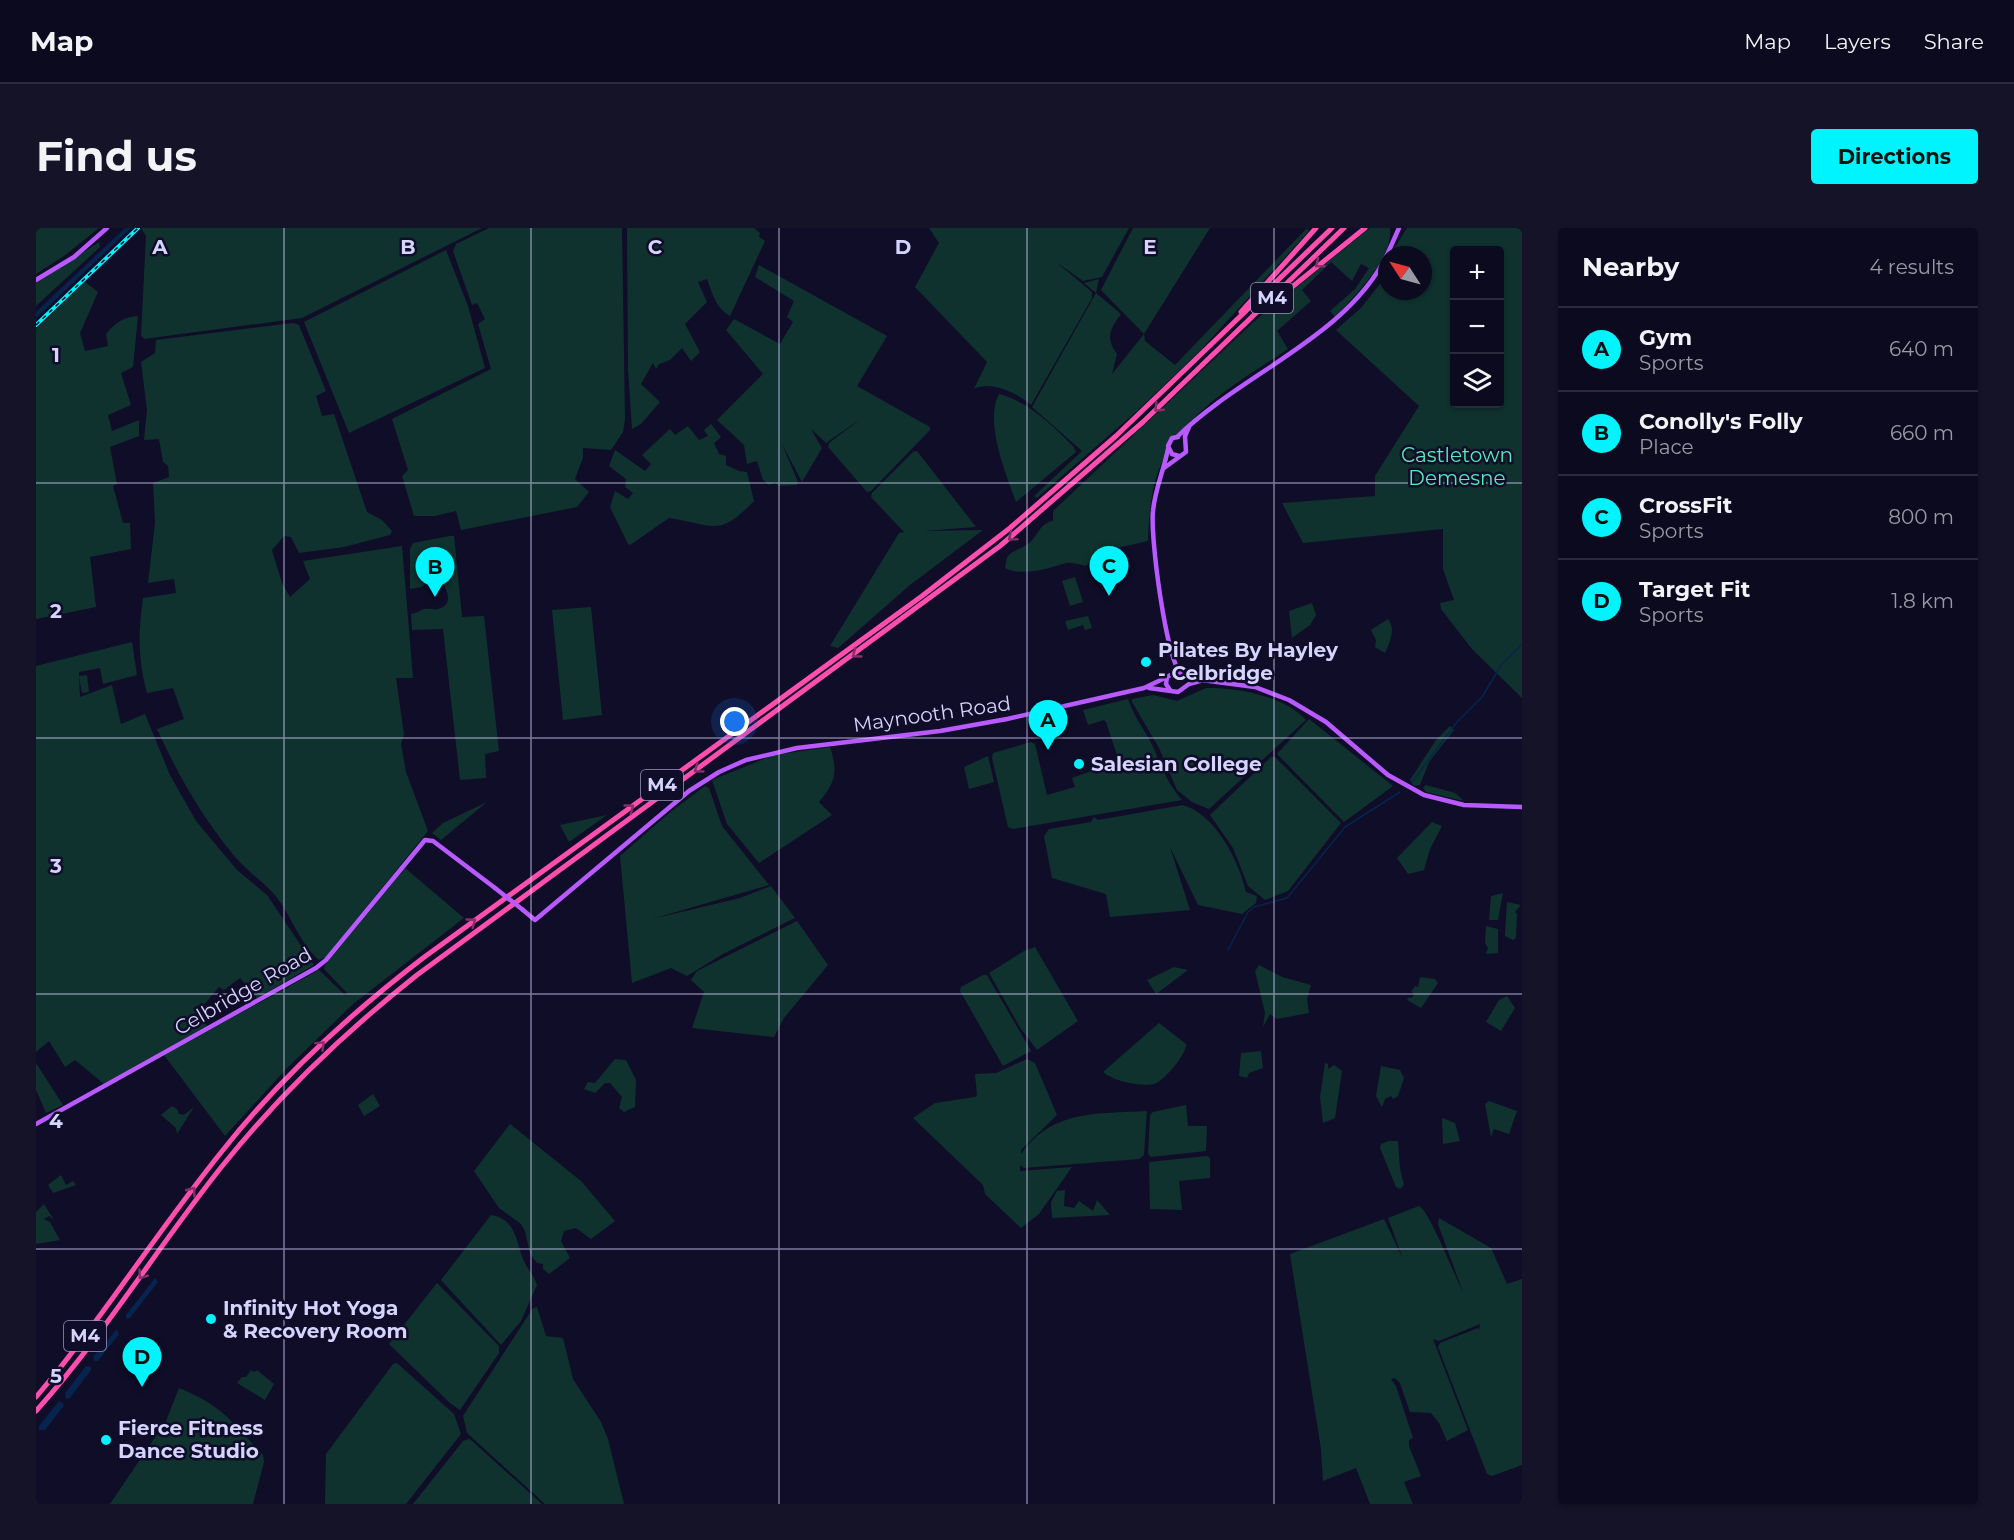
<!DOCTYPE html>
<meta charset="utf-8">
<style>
:root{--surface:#0c0a1e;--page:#151327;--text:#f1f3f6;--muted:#9a9aa4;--line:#2c2b3c;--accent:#00f4fe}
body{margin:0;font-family:Montserrat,sans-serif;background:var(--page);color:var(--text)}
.controls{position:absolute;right:18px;top:18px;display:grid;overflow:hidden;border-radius:6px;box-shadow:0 2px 4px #0004}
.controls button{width:54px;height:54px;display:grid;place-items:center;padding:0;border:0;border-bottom:2px solid var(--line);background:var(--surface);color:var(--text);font:30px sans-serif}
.compass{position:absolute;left:1342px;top:18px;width:54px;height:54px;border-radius:50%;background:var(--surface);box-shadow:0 2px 4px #0004;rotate:306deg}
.you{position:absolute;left:699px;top:494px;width:21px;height:21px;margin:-15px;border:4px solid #fff;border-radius:50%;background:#1a73e8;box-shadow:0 0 0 9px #1a73e833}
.badge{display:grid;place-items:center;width:39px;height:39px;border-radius:50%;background:var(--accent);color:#111;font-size:20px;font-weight:700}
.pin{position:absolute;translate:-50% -50px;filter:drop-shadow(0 2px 3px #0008)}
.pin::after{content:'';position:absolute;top:32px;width:21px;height:18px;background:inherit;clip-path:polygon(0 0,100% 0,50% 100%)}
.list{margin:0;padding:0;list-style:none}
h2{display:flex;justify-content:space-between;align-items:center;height:78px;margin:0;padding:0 24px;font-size:26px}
h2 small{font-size:20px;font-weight:400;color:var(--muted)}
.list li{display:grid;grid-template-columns:39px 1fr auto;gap:18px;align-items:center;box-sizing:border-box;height:84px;padding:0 24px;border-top:2px solid var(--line)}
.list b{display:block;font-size:22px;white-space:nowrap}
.list p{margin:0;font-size:20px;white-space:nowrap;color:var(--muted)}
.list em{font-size:20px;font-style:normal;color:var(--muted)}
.icon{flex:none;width:33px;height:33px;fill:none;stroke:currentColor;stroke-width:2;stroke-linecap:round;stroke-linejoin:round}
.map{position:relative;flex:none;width:1486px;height:1276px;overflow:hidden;border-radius:6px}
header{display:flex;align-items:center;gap:36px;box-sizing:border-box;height:84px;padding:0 30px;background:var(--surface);border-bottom:2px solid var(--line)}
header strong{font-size:28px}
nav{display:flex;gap:33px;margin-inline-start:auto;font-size:21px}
.intro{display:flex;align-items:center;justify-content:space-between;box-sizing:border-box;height:144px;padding:0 36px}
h1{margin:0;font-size:42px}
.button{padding:15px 27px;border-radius:6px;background:var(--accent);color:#111;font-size:21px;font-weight:700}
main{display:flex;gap:36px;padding:0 36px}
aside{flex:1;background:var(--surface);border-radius:6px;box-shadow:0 2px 4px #0004}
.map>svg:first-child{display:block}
.green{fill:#0f322f;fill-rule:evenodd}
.water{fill:#06244d}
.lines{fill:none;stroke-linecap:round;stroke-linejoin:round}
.stream{stroke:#06244d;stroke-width:1.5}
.major{stroke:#b85aff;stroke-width:4.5}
.highway{stroke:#ff4ead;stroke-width:5}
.rail-casing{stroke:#00f4fe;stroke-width:4}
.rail{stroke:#100d28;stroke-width:1.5;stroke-dasharray:4.5;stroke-linecap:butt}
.major-bridge{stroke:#b85aff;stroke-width:4.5}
.oneway{stroke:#882e6a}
.grid{fill:none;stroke:#d6d3ff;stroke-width:1.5;stroke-opacity:0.55}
.poi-dot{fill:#00f4fe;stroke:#100d28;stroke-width:2}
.labels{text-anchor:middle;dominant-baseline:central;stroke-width:5;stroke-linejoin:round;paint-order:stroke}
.shield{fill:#100d28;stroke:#9b98be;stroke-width:1.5}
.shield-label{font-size:18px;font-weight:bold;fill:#d6d3ff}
.park-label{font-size:20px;fill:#52ecbd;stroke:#100d28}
.poi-label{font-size:20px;font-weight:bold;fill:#d6d3ff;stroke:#100d28;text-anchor:start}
.street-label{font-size:20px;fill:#d6d3ff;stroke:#100d28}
.grid-label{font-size:20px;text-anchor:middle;font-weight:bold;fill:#d6d3ff;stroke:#100d28;stroke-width:5;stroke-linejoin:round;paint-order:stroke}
</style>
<header>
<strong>Map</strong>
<nav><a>Map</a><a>Layers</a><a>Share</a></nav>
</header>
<div class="intro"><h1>Find us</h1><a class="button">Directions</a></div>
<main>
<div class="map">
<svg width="1486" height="1276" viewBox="0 0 1486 1276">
<rect width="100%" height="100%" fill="#100d28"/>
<!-- green -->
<g class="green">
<polygon points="0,0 63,0 28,28 0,46"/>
<polygon points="105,0 446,0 266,90 108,111 105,107 110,8"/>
<polygon points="453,0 586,0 589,191 587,204 575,222 547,220 547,230 539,251 553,264 541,279 425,302 420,283 399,288 378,288 366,248 372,242 356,191 455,141 442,96 449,91 441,75 436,77 417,23 420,16"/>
<path d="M 591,0 L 718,0 L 724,5 L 723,9 L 729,13 L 694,88 C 680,80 676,65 671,51 L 662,54 L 671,74 L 649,96 L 664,124 L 655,133 L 646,120 L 634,132 L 623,136 L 620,141 L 617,135 L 605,156 L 624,174 L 605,196 L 596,201 L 592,141 Z"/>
<path d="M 893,0 L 1093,0 L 1066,49 L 1047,53 L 1020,34 L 1056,64 L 1056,70 L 995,177 C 983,166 954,152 938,161 L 951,134 L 879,59 L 903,15 Z"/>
<path d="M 1097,0 L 1174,0 L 1108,106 L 1109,113 L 1139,137 L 1271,0 L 1273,3 L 1163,124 L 1101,183 L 1001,270 L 998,268 L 1046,223 L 996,179 L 1060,65 L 1048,55 L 1063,51 L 1060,65 L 1085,86 C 1074,101 1069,110 1081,126 L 1076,146 L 1108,106 L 1065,62 Z"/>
<path d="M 1334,0 L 1354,0 C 1358,30 1318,68 1299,89 L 1294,83 L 1319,61 L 1333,40 L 1325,36 L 1316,53 L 1295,34 L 1266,62 L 1275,73 L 1241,103 L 1252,121 C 1206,152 1153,181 1127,232 C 1115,256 1113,287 1112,313 L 1064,324 L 1050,338 C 1045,337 1035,334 1030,335 C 1015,340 985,349 969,340 L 971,329 C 977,322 985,321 992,316 C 1001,310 1004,294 1017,293 L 1017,283 L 1221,91 Z"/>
<path d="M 1371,0 L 1486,0 L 1486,470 L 1436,421 L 1405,381 L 1404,375 L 1418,372 L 1407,341 L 1407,301 L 1267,315 L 1246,275 L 1339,268 L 1339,248 L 1383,178 L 1300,102 L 1325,80 L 1351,47 L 1351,63 L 1387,63 L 1387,27 L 1361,27 L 1356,24 ZM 1418,22 L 1464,22 L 1464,176 L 1418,176 Z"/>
<polygon points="63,14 64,19 0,78 0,55"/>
<polygon points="410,22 432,78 449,140 313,205 268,94"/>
<polygon points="723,37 851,108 821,158 894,199 894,202 835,263 831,264 792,219 793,215 826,190 790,215 775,201 786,220 766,254 746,216 762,254 761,257 742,258 740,254 733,257 727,252 721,233 711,236 708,217 681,192 727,146 690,102 698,91 744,116 757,94 751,89 758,73 719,49"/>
<path d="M 49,54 L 62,64 L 44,105 L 49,123 L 72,118 L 70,106 C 79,95 87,89 102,88 L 97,139 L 85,145 L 95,177 L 72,187 L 76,203 L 103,192 L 103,208 L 74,219 L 81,256 L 77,258 L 87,295 L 94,295 L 95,321 L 54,329 L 60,379 L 0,391 L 0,101 Z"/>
<path d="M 257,95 L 263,97 L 290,163 L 280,168 L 286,188 L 298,186 L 331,284 L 346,292 L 356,303 L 354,307 L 308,319 L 263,325 L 255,309 L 248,308 L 236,322 L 246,355 L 254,369 L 274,351 L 267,333 L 366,318 L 377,450 L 360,450 L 368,506 L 365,516 L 370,544 L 392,603 L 290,729 L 283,732 C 265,717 256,690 242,671 C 230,655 213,645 200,630 C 167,591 142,547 121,501 L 148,491 L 137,460 L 111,465 C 102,432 102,404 107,370 L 140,365 L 138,351 L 112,355 L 119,295 L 117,255 L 133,249 L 132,238 L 127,234 L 123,211 L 108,212 L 111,182 L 105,134 L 119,125 L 120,112 Z"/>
<path d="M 963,166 C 992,173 1016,197 1037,218 L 1040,224 L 980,274 C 970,246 948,194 963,166 Z"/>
<path d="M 675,196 L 685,209 L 678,215 L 683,226 L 690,228 L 690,237 L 703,243 L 711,244 L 718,273 C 682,310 679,297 633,290 L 594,317 L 592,316 L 574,279 L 579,263 L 592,271 L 597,265 L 589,259 L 590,251 L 573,238 L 579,222 L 609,243 L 615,236 L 606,227 L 634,201 L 639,207 L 652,198 L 663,212 L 672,208 L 668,202 Z"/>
<polygon points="881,223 940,299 888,303 947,302 874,357 802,420 794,418 863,305 868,304 835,269 836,265 877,224"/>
<path d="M 414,308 L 418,308 L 426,389 L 448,388 L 463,523 L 449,526 L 450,550 L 424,552 L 407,401 L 376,402 L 375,386 C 381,385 383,383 388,381 C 392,380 398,382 402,381 C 419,377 411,360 403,351 L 397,350 L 386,359 L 374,361 L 374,321 L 377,315 Z"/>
<polygon points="1039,349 1047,374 1034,378 1026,353"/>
<polygon points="1276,375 1280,387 1274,397 1256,410 1253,383"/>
<polygon points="555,379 566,487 527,492 516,382"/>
<polygon points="1052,388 1056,400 1049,402 1047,397 1032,402 1029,393"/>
<path d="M 1352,391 C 1360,401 1354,414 1349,425 L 1339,419 L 1340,412 L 1335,402 Z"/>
<polygon points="96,414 101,447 67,456 64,440 43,444 43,448 51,447 53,464 46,465 43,449 44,469 76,457 85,496 109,486 134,547 160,593 201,642 231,667 278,737 221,770 204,750 188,762 183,759 161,785 171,798 68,856 39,832 29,839 13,813 0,824 0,438"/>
<path d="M 1170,460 C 1200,459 1249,468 1270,492 L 1173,581 L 1156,574 L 1141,562 L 1123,520 L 1096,474 L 1096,471 L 1117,467 L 1141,473 Z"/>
<path d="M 1092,471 C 1097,485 1104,496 1112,509 C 1125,533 1127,550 1146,572 L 977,601 L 972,599 L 956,530 L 957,525 L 995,514 L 999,516 L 1011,567 L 1039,559 L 1036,550 L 1083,533 L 1070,494 L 1068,492 L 1052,497 L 1047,482 Z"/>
<polygon points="1273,491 1357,558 1308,594 1241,526"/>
<polygon points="1414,498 1418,502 1393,534 1384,557 1378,558 1374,552 1400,512"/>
<path d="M 794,519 C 802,543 800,554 783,574 L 796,587 L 723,635 L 691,596 L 676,552 L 738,527 Z"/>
<polygon points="952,528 958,554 933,561 928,539"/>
<polygon points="1235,529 1239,529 1305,595 1252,663 1229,672 1212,658 1197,620 1174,587"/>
<polygon points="1390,557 1419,565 1428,573 1390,564 1387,560"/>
<polygon points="669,558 673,560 686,598 733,657 616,691 704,670 735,658 759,690 687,726 651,748 635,740 596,755 584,628 632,586"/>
<polygon points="451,574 405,612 396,605 407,595"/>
<path d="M 1147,577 C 1180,587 1203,633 1210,664 L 1221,668 L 1220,675 L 1206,686 L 1162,677 L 1134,619 L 1154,682 L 1074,689 L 1070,666 L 1016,650 L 1008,608 L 1013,601 L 1055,594 L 1058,589 L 1062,592 Z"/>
<polygon points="571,587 533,614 524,597"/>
<polygon points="1396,594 1406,598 1394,621 1388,642 1372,646 1361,630"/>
<polygon points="369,640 428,690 317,776 250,841 189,908 128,827 283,742 309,767 311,765 288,741 289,737"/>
<polygon points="1467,665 1462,692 1453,692 1455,668"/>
<polygon points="1471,674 1485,677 1479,684 1481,686 1480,710 1477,712 1469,708"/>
<polygon points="761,693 792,737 748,790 738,809 656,800 668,764 655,752 661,743"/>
<polygon points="1450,698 1462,701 1462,725 1450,726 1452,720 1449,715"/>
<polygon points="999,719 1042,793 1001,822 985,801 953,745 988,723"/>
<polygon points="1223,737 1246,749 1275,757 1271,771 1273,785 1241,791 1234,786 1227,799 1229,785 1219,743"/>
<polygon points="1138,739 1152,742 1120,766 1111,752"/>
<polygon points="947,747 951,747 995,823 967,838 924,763 925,759"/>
<polygon points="1384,749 1399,751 1402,755 1385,780 1371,772 1373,769 1376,770 1378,766 1375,764 1379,758 1382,759"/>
<polygon points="1471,768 1479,780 1465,803 1450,794 1463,772"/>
<path d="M 1123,795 L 1150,816 C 1151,826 1127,854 1118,856 C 1104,859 1077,853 1067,844 Z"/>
<polygon points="1225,823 1227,840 1213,845 1211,850 1203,848 1205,825"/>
<polygon points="579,831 590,832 600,852 599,879 588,884 583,880 586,869 574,855 569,855 559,865 548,861 552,854 559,855"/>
<path d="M 991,831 L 999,835 L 1021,887 L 985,922 L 985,926 C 1017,881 1062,886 1111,883 L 1108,927 L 1103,931 L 988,940 L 984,937 L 984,943 L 1036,939 L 1003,986 L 985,1000 L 949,966 L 947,957 L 877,890 L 899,875 L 939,869 L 941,867 L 939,846 L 960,845 Z"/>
<polygon points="0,835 27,877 10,885 0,862"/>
<polygon points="1289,835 1292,836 1292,841 1298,837 1306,843 1299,890 1287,895 1284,869"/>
<polygon points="1345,838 1364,842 1368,850 1362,868 1357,871 1355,868 1349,871 1346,879 1340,868"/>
<polygon points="337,866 344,878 328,888 322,877"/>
<polygon points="1453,873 1481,883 1473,906 1458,901 1455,909 1449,876"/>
<polygon points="1150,877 1152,898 1171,898 1170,923 1115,929 1112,926 1114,887 1117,884"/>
<polygon points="136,878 141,881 143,886 148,887 158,879 141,906 140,900 125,887"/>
<polygon points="1406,890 1419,895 1424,913 1407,916"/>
<polygon points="474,896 545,953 579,993 555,1011 540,1000 528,1003 525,1013 534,1030 513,1046 507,1041 507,1036 501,1035 494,1026 489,1003 485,996 463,980 438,943"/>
<polygon points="1353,913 1362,913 1364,941 1368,957 1364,961 1360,959 1344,920 1345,916"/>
<polygon points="1171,928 1174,930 1174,950 1143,953 1146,982 1114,981 1113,934"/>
<polygon points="25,947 30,957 37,953 40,957 17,965 12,957"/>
<polygon points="1029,962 1028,978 1038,980 1043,973 1057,983 1061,972 1074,987 1016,990 1015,974 1021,963"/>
<polygon points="8,976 18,992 13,988 8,991 14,994 24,1012 0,1016 0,984"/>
<path d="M 1383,978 C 1393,982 1419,1049 1427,1064 L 1402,996 L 1403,990 L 1455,1020 L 1471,1056 L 1486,1051 L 1486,1237 L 1456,1248 L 1451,1246 L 1402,1119 L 1404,1115 L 1442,1100 L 1443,1102 L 1444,1096 L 1403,1113 L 1397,1111 L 1432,1202 L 1411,1213 L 1403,1195 L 1395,1185 L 1374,1184 L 1364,1155 L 1359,1150 L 1355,1151 L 1360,1158 L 1377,1210 L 1373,1212 L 1373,1218 L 1385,1248 L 1368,1254 L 1377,1276 L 1334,1276 L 1320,1240 L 1287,1253 L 1285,1221 L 1254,1026 L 1348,991 L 1367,1031 L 1352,990 Z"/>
<path d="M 455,987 C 480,991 480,1013 487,1031 C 491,1041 498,1047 501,1057 L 485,1093 L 465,1117 L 405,1052 Z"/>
<polygon points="401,1055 463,1118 463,1125 424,1182 414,1175 353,1116"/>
<polygon points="501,1079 510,1108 527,1110 537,1151 565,1194 572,1211 588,1276 509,1276 431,1205 427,1188 497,1080"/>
<polygon points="361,1135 418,1186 425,1206 370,1276 289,1276 290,1226 357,1136"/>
<polygon points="215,1142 218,1144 221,1142 238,1156 229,1172 201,1155 206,1149 210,1149"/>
<path d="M 143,1160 C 187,1178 196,1194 227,1227 L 228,1234 L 217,1276 L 74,1276 L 130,1193 Z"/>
<polygon points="433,1211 435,1212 506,1276 377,1276 427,1213"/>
</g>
<!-- water -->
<g class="water">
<polygon points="89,0 95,0 0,90 0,84"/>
<polygon points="119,1050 122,1054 94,1090 90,1091 90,1087"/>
<polygon points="81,1101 83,1106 62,1133 58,1133 57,1129"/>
<polygon points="50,1138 55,1139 55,1142 34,1170 30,1171 29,1165"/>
<polygon points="23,1173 28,1176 27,1179 9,1202 3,1202 3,1198"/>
</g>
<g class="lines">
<!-- stream -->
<g class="stream">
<polyline points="1376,554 1421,494 1446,469 1466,436 1486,416"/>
<polyline points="1192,722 1212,684 1218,679 1251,670 1309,599 1364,564"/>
</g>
<!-- major -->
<g class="major">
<polyline points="1351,27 1363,0"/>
<polyline points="0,52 38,29 71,0"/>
<path d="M 1141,209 C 1206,145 1311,109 1351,27"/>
<polyline points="1142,209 1136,210 1132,218 1136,226 1143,228"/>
<path d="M 1132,221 C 1128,242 1119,261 1117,283 C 1114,308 1130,431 1145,446 L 1158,451 L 1219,459 L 1253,472 L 1290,494 L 1352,547 L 1388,567 L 1428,577 L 1486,579"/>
<polyline points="1128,240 1150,224 1149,208 1153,199"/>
<polyline points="1113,460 1142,464 1153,456 1164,453"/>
<polyline points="1134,462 1130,456 1131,449 1138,445 1145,446"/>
<polyline points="487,682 499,692 653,563 683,544 710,532 761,520 904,503 971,491 1108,460 1131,449"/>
<polyline points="0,896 280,740 290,732 389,612 397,613 459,660"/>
</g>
<!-- highway -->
<g class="highway">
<polyline points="1235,76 1329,0"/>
<polyline points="1205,84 1280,0"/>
<path d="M 0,1169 C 67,1090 122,1002 187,922 C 245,849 314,786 387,730 L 886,368 L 974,300 L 1080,208 L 1296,0"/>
<path d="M 0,1183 C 69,1106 122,1018 187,937 C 244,866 309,804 381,747 L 964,318 L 1107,194 L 1308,0"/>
</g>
<!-- rail casing -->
<g class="rail-casing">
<polyline id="rail" points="0,97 102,0"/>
</g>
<!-- rail -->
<use href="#rail" class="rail"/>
<!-- major-bridge -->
<polyline class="major-bridge" points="459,660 487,682"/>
</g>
<!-- one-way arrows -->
<defs><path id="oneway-chevron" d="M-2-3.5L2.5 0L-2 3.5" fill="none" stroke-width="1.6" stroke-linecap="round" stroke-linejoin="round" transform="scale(1.5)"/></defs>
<g class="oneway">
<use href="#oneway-chevron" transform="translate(1283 36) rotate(141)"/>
<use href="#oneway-chevron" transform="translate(1122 180) rotate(136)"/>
<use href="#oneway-chevron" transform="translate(976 309) rotate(141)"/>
<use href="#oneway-chevron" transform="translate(820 426) rotate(144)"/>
<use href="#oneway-chevron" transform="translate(662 541) rotate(144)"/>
<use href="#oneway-chevron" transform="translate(594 580) rotate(-36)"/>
<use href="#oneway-chevron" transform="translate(436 694) rotate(-36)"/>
<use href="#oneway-chevron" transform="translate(285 817) rotate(-44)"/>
<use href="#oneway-chevron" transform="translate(156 963) rotate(-53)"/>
<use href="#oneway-chevron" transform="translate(106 1047) rotate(126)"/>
</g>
<!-- grid -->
<path class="grid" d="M 248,0 L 248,1276M 495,0 L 495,1276M 743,0 L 743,1276M 991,0 L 991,1276M 1238,0 L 1238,1276M 0,255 L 1486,255M 0,510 L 1486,510M 0,766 L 1486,766M 0,1021 L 1486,1021"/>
<!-- markers -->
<g class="poi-dot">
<circle cx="1110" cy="434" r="6"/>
<circle cx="1043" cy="536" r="6"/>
<circle cx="175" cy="1091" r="6"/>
<circle cx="70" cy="1212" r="6"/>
</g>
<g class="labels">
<!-- shield labels -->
<g class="shield">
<rect x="1215" y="55" width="42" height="30" rx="4.5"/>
<rect x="605" y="542" width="42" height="30" rx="4.5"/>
<rect x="28" y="1093" width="42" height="30" rx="4.5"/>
</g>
<g class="shield-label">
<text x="1236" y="70">M4</text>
<text x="626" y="557">M4</text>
<text x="49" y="1108">M4</text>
</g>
<!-- park labels -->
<g class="park-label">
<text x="1421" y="227">Castletown<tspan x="1421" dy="23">Demesne</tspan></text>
</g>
<!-- poi labels -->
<g class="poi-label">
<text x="1122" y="422">Pilates By Hayley<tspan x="1122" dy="23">- Celbridge</tspan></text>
<text x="1055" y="536">Salesian College</text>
<text x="187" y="1080">Infinity Hot Yoga<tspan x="187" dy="23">&amp; Recovery Room</tspan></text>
<text x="82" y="1200">Fierce Fitness<tspan x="82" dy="23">Dance Studio</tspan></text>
</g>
<!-- street labels -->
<g class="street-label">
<text transform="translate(896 486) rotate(-8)">Maynooth Road</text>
<text transform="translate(207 763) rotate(-30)">Celbridge Road</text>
</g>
</g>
<g class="grid-label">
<text x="124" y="26">A</text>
<text x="372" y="26">B</text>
<text x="619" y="26">C</text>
<text x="867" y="26">D</text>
<text x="1114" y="26">E</text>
<text x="20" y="134">1</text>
<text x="20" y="390">2</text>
<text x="20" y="645">3</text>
<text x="20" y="900">4</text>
<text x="20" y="1155">5</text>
</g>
</svg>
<div class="controls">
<button>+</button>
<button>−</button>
<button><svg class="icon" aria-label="layers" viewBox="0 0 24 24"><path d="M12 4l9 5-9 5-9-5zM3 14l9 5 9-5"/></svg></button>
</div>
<svg class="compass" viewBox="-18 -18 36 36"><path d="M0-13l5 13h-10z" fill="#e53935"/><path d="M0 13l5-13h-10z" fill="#9a9aa4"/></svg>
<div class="you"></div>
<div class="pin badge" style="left:1012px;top:522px">A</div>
<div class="pin badge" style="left:399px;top:369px">B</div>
<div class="pin badge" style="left:1073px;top:368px">C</div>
<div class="pin badge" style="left:106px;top:1159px">D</div>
</div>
<aside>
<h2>Nearby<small>4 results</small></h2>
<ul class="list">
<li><span class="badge">A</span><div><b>Gym</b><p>Sports</p></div><em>640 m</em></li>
<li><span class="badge">B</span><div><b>Conolly's Folly</b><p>Place</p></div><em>660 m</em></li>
<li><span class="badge">C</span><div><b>CrossFit</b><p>Sports</p></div><em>800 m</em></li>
<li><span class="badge">D</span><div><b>Target Fit</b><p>Sports</p></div><em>1.8 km</em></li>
</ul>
</aside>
</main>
